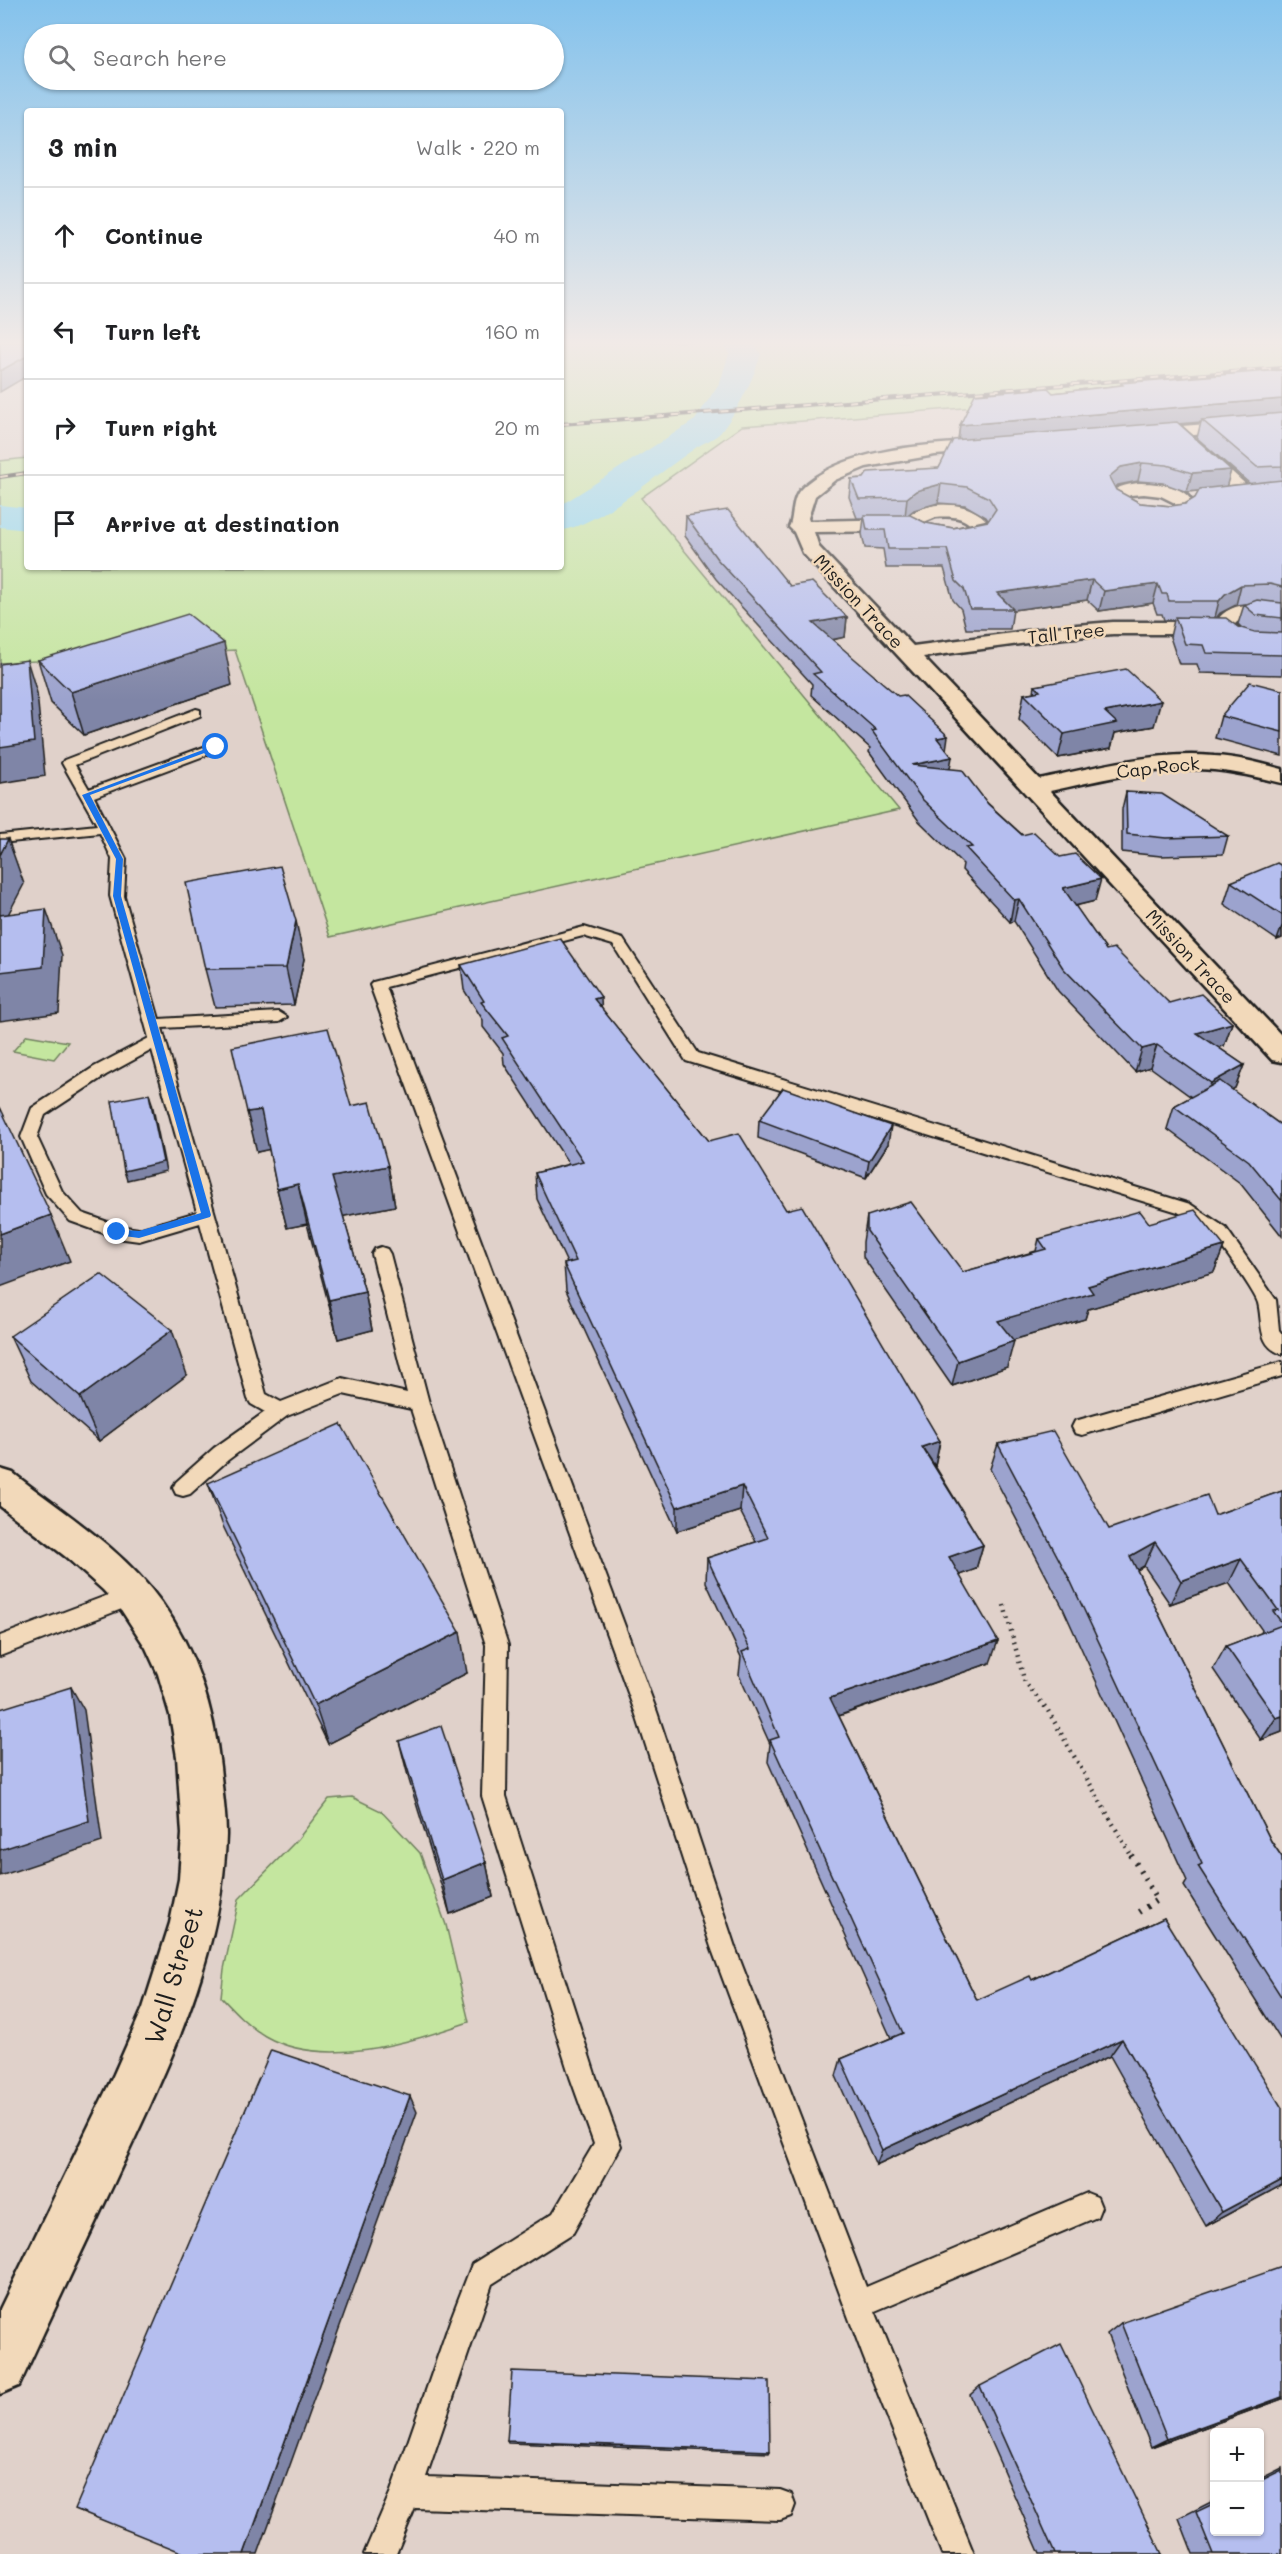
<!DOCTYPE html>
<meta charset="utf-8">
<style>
:root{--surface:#fff;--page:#f6f6f6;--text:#202124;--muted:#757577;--line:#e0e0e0}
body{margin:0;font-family:Mali,sans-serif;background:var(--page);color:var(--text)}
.controls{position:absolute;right:18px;bottom:18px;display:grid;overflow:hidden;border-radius:6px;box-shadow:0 2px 4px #0004}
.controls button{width:54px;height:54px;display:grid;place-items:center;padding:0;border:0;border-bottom:2px solid var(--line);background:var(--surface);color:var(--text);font:30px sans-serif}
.stop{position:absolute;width:18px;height:18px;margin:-14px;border:4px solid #1a73e8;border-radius:50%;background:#fff}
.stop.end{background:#1a73e8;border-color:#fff;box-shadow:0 2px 6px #0008}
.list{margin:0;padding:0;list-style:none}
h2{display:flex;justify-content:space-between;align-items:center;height:78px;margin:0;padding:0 24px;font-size:26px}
h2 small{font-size:20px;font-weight:400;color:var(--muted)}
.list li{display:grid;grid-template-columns:39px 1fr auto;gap:18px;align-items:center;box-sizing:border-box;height:96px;padding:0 24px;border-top:2px solid var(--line)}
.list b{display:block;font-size:22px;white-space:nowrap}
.list em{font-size:20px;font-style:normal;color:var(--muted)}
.icon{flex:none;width:33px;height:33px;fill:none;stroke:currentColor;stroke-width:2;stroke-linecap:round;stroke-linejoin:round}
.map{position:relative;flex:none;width:1282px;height:2554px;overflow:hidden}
.search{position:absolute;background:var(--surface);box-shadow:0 2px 4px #0004;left:24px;top:24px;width:540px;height:66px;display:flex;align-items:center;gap:15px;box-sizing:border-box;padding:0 21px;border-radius:33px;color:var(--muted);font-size:22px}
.panel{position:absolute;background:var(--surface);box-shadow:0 2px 4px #0004;left:24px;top:108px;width:540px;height:462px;border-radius:6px}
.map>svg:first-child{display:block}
.green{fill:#c4e69f;stroke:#70815e;stroke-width:1.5}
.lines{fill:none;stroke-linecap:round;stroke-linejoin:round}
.river{fill:#8fd8f1;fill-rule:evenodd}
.service-casing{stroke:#1c1c1c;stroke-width:4}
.minor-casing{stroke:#1c1c1c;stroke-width:5}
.path-far1{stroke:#1c1c1c;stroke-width:4.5;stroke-dasharray:1.5 5;stroke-linecap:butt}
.path{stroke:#1c1c1c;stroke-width:6;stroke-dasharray:2 7;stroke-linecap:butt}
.service{fill:#f2d9ba;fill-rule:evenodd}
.minor{fill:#f2d9ba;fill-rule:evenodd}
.rail-casing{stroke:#1c1c1c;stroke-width:4}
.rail{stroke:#f2d9ba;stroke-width:2;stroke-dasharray:8;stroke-linecap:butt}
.wall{fill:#9ca3ce;stroke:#1c1c1c;stroke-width:1.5;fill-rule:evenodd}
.shaded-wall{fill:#7f85a7;stroke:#1c1c1c;stroke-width:1.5}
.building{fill:#b5beef;stroke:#1c1c1c;stroke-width:1.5}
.route{fill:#1a73e8}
.labels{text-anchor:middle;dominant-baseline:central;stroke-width:5;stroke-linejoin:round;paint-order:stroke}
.far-street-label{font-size:18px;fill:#1c1c1c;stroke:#f2d9ba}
.near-street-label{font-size:26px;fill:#1c1c1c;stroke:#f2d9ba}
</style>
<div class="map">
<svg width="1282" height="2554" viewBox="0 0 1282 2554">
<rect width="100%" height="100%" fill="#e0d1ca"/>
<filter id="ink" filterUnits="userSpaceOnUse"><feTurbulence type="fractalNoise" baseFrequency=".0167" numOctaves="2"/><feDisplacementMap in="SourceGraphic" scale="12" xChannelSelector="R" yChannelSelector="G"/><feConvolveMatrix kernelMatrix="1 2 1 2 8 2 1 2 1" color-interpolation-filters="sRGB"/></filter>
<g filter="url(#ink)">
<!-- green -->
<g class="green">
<polygon points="561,342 1282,342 1282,382 742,426 641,498 899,810 330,937 235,650 0,663 0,461 27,458 27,567 561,567"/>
<polygon points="27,1035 68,1042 54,1059 13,1051"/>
<path d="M 352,1797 L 381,1811 L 420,1853 L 446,1925 L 469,2022 C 410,2042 324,2070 265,2036 C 248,2026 235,2012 221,1997 L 224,1969 L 239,1899 L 298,1839 L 329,1799 Z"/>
</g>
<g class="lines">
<!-- river -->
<g class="river">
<path d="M 722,342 L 753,342 L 761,354 C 752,382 739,408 721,432 C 715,439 702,443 694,449 C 654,476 607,520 561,531 L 561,505 L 695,420 L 720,382 L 729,354 Z"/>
<polygon points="0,505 27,508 27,530 0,527"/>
</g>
<!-- service casing -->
<g class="service-casing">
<g id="service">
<path d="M 196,709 L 200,710 L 200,716 L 75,765 L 89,789 L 212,744 L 216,743 L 222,747 L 220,750 L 94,797 L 126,859 L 124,896 L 159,1019 L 279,1012 L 287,1017 L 279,1022 L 162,1028 L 266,1394 L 281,1402 L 342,1378 L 407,1393 L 372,1254 L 375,1249 L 381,1247 L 387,1249 L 390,1254 L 429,1403 L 508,1645 L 506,1796 L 596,2077 L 621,2146 L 573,2233 L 492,2284 L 426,2477 L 780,2490 L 791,2494 L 795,2505 L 791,2516 L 780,2520 L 415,2508 L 396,2554 L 364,2554 L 391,2491 L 450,2321 L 472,2264 L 553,2213 L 594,2144 L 570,2077 L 482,1796 L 486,1645 L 411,1409 L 343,1394 L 287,1416 L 228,1460 L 190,1494 L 183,1496 L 176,1494 L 173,1488 L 176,1482 L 214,1448 L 265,1412 L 251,1404 L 248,1399 L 200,1223 L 139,1241 L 117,1238 L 70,1221 L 46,1194 L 21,1137 L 32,1108 L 94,1067 L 149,1038 L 110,896 L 112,859 L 100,833 L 0,843 L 0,835 L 97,825 L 62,763 L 64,760 ZM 152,1050 L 197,1212 L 139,1229 L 119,1226 L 82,1213 L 62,1191 L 37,1137 L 45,1115 L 106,1075 Z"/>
<path d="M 584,927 L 623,939 L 698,1053 L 1190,1204 L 1226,1228 L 1276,1300 L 1279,1330 L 1282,1334 L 1282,1354 C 1257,1346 1263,1322 1258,1303 C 1256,1294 1220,1243 1213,1236 C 1203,1227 1189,1220 1178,1212 L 686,1061 L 613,945 L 583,936 L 386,987 L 657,1712 L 735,1947 L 866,2287 L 1087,2193 L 1097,2197 L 1101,2207 L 1097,2217 L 875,2311 L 974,2554 L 942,2554 L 863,2356 L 711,1947 L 635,1712 L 370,985 L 373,982 Z"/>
<polygon points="1282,1362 1282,1376 1082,1435 1075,1433 1072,1427 1075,1421 1082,1419"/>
<polygon points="132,1586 140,1588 143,1595 140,1602 0,1656 0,1636"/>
</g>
</g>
<!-- minor casing -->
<g class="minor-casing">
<g id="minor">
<polygon points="1282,418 1282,428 1144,439 1138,438 1135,434 1138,430 1144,429"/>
<path d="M 994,441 L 1000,442 L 1003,446 L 1000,450 L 935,455 L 866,467 L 835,480 L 815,496 L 808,518 L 809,521 L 906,519 C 925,497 979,500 991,528 L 983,538 L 975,541 L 950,545 L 924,540 L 908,531 L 814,532 L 819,547 L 913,646 L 1064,626 L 1113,622 L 1216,622 C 1230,599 1259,604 1282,610 L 1282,622 C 1268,619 1246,612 1235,624 C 1243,641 1266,640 1282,640 L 1282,652 C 1260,653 1235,651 1220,634 L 1113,634 L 1064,638 L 923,657 L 1039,779 C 1097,767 1154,751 1214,756 C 1237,757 1259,763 1282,769 L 1282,783 C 1260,778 1237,772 1214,770 C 1158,765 1104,779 1050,791 L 1282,1036 L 1282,1062 L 1272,1060 L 803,553 L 794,532 L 789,527 C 794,519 791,499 801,489 C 844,446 936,444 994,441 ZM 936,517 C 949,516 964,516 972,527 C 958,538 939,535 925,526 L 924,522 Z"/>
<polygon points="1194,442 1200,443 1252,490 1255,494 1252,498 1240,498 1188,451 1185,447 1188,443"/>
<path d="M 1138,483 C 1158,483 1188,485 1194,507 C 1176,533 1133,523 1111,508 L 1107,497 C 1115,486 1126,485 1138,483 ZM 1144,494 L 1161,496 L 1175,503 L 1175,506 C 1161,516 1140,511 1126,501 L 1126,499 L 1130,495 Z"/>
<path d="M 0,1469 L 13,1473 C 65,1514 122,1548 161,1602 C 196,1650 214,1710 220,1767 C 222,1789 226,1812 226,1835 C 223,1959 165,2073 114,2183 C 82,2251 50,2318 19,2386 L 0,2394 L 0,2309 L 114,2074 L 143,2008 L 170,1923 L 179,1879 L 182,1834 L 177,1757 L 170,1715 L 158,1674 L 146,1648 L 120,1608 L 103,1590 L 66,1557 L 0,1506 Z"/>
</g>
</g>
<!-- path-far1 -->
<polyline class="path-far1" points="1004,1605 1025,1683 1047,1709 1132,1857"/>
<!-- path -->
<polyline class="path" points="1131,1855 1157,1900 1134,1915"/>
<!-- service -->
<use href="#service" class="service"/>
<!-- minor -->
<use href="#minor" class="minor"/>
<!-- rail casing -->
<g class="rail-casing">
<g id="rail">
<polyline points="561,424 1282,368"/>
<polyline points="0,477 27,473"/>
</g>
</g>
<!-- rail -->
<use href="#rail" class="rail"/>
</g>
<!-- wall -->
<g class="wall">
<path d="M 1282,370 L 1282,675 L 1200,673 L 1197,664 L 1179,664 L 1170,637 L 1174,620 L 1164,620 L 1162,614 L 1157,614 L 1153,603 L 1099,611 L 1087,600 L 1013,610 L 1010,629 L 966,629 L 961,609 L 953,600 L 944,568 L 886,568 L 883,549 L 865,548 L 862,534 L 864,518 L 857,518 L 849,497 L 851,479 L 864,478 L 939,468 L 958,439 L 960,425 L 1053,393 L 1121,385 L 1121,383 ZM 1201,422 L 1197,438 L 1250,484 L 1226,486 L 1231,470 L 1180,424 ZM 1138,481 L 1163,483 L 1187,492 L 1199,491 L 1195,498 L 1185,504 L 1171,506 L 1140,503 L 1116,490 L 1114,488 L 1118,485 ZM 938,503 L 965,505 L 986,517 L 988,520 L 953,528 L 926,523 L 908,515 L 914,510 ZM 1245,604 L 1244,605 L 1238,624 L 1242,628 L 1217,617 L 1220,613 L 1236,605 Z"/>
<polygon points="686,516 790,586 847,617 845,637 833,640 946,750 950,769 1095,901 1075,906 1106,950 1169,1003 1232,1023 1224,1046 1218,1047 1244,1065 1235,1088 1231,1090 1282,1126 1282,1236 1240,1183 1167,1129 1174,1106 1191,1097 1150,1067 1135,1072 1058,991 1014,921 1010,922 962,870 963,864 919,821 869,752 870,748 811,695 812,684 716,579 685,536"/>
<polygon points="38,660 232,685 84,735 51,703"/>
<polygon points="1035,686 1154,726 1115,733 1111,748 1058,758 1019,719 1024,694 1034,692"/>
<polygon points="1282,690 1282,756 1215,738 1221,716"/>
<polygon points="1126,792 1228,836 1223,854 1161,856 1122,852 1122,809"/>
<polygon points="1282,866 1282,938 1277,940 1224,904 1231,882"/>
<polygon points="304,959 294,1005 215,1007 205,969"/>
<polygon points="461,965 601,1008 709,1141 786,1210 940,1441 935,1466 983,1545 976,1569 959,1575 990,1663 839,1716 977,2000 1032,1980 1164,1918 1282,2185 1206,2226 1110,2056 876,2165 836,2076 841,2059 891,2038 768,1762 770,1744 739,1675 741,1657 706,1582 707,1558 756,1542 740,1511 677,1531 566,1290 564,1264 567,1263 537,1199 535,1173 569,1164 504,1064 503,1053 483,1027 483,1020 464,990"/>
<polygon points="351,1106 388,1166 395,1206 343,1216 365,1292 372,1330 338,1339 307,1224 287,1228 277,1189 269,1149 257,1152"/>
<polygon points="759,1120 888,1144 866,1178 758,1138"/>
<polygon points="867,1216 963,1272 1036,1251 1039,1239 1149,1223 1224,1246 1214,1272 1088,1309 1085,1319 1013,1340 1007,1367 952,1386 863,1257 863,1242"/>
<polygon points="10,1336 187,1375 99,1441 31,1381"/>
<polygon points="998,1444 1109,1529 1215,1515 1282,1491 1282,1732 1261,1740 1213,1669 1226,1646 1261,1633 1262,1630 1229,1583 1170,1604 1144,1566 1137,1570 1271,1841 1282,1857 1282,2042 1184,1886 1187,1881 1062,1606 990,1469"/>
<polygon points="208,1483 467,1673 328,1744 223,1526"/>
<polygon points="399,1741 486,1862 493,1897 450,1914 409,1780"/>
<polygon points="1121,2323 1282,2399 1151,2447 1107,2334"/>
<polygon points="980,2386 1162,2554 1040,2554 970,2395"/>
<polygon points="507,2441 770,2451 769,2453 508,2443"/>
<polygon points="1282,2468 1282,2554 1193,2554 1179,2518 1215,2500 1215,2532 1260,2532 1260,2479"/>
</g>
<!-- shaded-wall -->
<g class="shaded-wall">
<polygon points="27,356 27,376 0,392 0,371"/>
<polygon points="1282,399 1282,416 1202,420 1201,422 958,442 960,425"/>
<polygon points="1142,463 1138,481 1118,485 1105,495 1109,477 1121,467"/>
<polygon points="1231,470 1226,488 1187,492 1192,473"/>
<polygon points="941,484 938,503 914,510 905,517 907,498 916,491"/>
<polygon points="1092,580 1087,600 1013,610 997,593"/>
<polygon points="1158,584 1153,603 1099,611 1104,591"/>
<polygon points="1241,585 1236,605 1220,613 1214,621 1219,601 1225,594"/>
<polygon points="847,617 845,637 811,644 813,623"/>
<polygon points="224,643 232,685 84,735 71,692"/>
<polygon points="27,660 37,693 45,776 0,783 0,747"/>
<polygon points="1161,701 1154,726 1115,733 1111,748 1058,758 1064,734 1105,712"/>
<polygon points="948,736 945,757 937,738"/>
<polygon points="952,757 948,779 912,765"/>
<polygon points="8,839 24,884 0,930 0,855"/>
<polygon points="1101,879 1095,901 1058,910 1063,888"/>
<polygon points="1019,899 1014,921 1010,922 1014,900"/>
<polygon points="46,909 62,955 59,1013 0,1021 0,972"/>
<polygon points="296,921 304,959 294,1005 286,968"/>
<polygon points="1282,926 1282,938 1277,940"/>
<polygon points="601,997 602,1022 594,999"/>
<polygon points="1232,1023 1224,1046 1190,1056 1197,1033"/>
<polygon points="1157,1045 1150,1067 1135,1072 1142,1049"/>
<polygon points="1244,1065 1235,1088 1203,1106 1211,1083"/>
<polygon points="149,1094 152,1103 166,1171 127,1180 124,1171"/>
<polygon points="261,1110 271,1149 257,1152 247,1112"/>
<polygon points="891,1126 888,1144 866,1178 869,1161"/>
<polygon points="388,1166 395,1206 340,1217 332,1177"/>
<polygon points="298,1184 307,1224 287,1228 277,1189"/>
<polygon points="51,1215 70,1261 0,1287 0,1234"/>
<polygon points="1224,1246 1214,1272 1088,1309 1085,1319 992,1346 998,1321 1088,1286"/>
<polygon points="365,1292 372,1330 338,1339 329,1300"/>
<polygon points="172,1330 187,1375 99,1441 80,1397"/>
<polygon points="1014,1341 1007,1367 952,1386 958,1361"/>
<polygon points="940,1441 935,1466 922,1447"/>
<polygon points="742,1486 740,1511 677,1531 677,1507"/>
<polygon points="1155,1542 1144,1566 1120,1580 1130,1556"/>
<polygon points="983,1545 976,1569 943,1581 949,1557"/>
<polygon points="1241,1559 1229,1583 1170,1604 1181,1581"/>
<polygon points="460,1632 467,1673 328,1744 315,1705"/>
<polygon points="998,1641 990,1663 826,1720 830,1698"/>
<polygon points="71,1687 84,1710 102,1842 0,1876 0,1850"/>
<polygon points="1282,1716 1282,1732 1261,1740 1276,1718"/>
<polygon points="486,1862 493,1897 450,1914 442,1880"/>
<polygon points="1122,2039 1110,2056 876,2165 882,2150"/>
<polygon points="410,2096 417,2112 258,2554 244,2554"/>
<polygon points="1282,2180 1282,2185 1206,2226 1222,2212"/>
<polygon points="1282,2397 1282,2399 1151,2447 1167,2439"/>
</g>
<!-- building -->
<g class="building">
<polygon points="0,342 27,342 27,356 0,371"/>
<polygon points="1282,370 1282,399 960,425 975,394 1048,388 1053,393 1123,385 1121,383"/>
<polygon points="1282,413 1282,466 1257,467 1202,420"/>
<polygon points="1177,422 1231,470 1192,473 1167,465 1142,463 1121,467 1109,477 1116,490 1140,503 1171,506 1185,504 1195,498 1200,489 1282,480 1282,587 1270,584 1241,585 1225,594 1219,601 1169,601 1167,594 1162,594 1158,584 1104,591 1092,580 997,593 1013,609 970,609 964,589 956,581 947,549 888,549 885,530 867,530 864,515 910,515 926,523 953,528 988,521 996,509 989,498 967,487 941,484 916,491 907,498 859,499 851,479 864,478 868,472 939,468 953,440"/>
<polygon points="728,510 790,586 812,582 847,617 813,623 898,696 904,695 948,736 937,738 952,757 912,765 962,770 988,804 1022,835 1034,832 1060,857 1075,854 1101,879 1063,888 1106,950 1114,948 1169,1003 1201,994 1232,1023 1197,1033 1244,1065 1211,1083 1157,1045 1142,1049 1063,968 1019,899 1014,900 966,848 972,847 922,799 872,731 876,730 813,674 821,672 717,559 686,516"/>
<polygon points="1257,600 1282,603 1282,618 1256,615 1244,605"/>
<polygon points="188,614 224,643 71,692 38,660"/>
<polygon points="1175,617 1226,618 1238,627 1255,632 1282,633 1282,655 1206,653 1203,645 1185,644"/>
<polygon points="27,660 34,742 0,747 0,664"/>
<polygon points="1126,669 1161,701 1105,712 1117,723 1064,734 1024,694 1040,691 1035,686"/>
<polygon points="1250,682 1282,690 1282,732 1221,716"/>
<polygon points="1126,792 1162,794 1228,836 1166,838 1127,834"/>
<polygon points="0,839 8,839 0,855"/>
<polygon points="1277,863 1282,866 1282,915 1231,882"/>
<polygon points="280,866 296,921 286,968 205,969 186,883"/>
<polygon points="46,909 43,967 0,972 0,915"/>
<polygon points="560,938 601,997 594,999 709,1141 739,1133 786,1210 802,1206 940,1441 922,1447 983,1545 949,1557 998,1641 830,1698 977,2000 1030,1976 1032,1980 1164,1918 1282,2108 1282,2180 1222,2212 1122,2039 882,2150 841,2059 903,2033 770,1740 779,1737 742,1652 750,1649 707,1558 768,1538 742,1486 677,1507 564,1264 576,1261 535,1173 583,1161 502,1038 508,1036 481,1002 484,1001 461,965"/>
<polygon points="328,1028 351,1106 370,1102 388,1166 332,1177 365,1292 329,1300 298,1184 277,1189 261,1110 247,1112 232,1047"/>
<polygon points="1220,1081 1282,1126 1282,1201 1249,1161 1174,1106"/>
<polygon points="783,1088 891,1126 869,1161 759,1120"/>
<polygon points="149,1094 163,1162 124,1171 112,1101"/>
<polygon points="0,1107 51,1215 0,1234"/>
<polygon points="911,1202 963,1272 1046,1249 1039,1239 1140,1211 1149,1223 1195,1210 1224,1246 1088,1286 1093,1293 998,1321 1014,1341 958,1361 867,1231 867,1216"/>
<polygon points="101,1274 172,1330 80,1397 10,1336"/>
<polygon points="341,1424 460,1632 315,1705 208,1483"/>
<polygon points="1053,1431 1109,1529 1207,1495 1215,1515 1282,1491 1282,1623 1273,1611 1278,1610 1241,1559 1181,1581 1155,1542 1130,1556 1271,1841 1282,1857 1282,1998 1198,1866 1202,1864 1071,1582 998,1444"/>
<polygon points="1282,1625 1282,1716 1276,1718 1226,1646"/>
<polygon points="71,1687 89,1821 0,1850 0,1709"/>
<polygon points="441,1726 486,1862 442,1880 399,1741"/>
<polygon points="271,2050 410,2096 244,2554 186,2554 75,2509"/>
<polygon points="1282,2267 1282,2397 1167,2439 1121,2323"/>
<polygon points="1061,2344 1162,2554 1055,2554 980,2386"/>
<polygon points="512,2371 769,2381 770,2451 507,2441"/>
<polygon points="1282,2470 1282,2554 1213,2554 1196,2512 1215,2503 1215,2532 1260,2532 1260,2481"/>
</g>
</g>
<!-- sky -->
<linearGradient id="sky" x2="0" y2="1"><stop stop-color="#84c2ec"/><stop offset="0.49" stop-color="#f1eae7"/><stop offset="1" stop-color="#f1eae7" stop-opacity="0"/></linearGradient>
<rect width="1282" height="700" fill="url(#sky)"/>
<!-- route -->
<polygon class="route" points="216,745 218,748 90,795 123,859 121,896 211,1215 210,1217 139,1238 117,1235 114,1234 114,1229 139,1231 201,1213 113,896 116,859 82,795"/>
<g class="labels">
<!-- far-street labels -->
<g class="far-street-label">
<text transform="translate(859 601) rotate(47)">Mission Trace</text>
<text transform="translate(1066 633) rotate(-6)">Tall Tree</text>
<text transform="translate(1158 767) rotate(-6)">Cap Rock</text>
<text transform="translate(1191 956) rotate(47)">Mission Trace</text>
</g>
<!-- near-street labels -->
<g class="near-street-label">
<text transform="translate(173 1975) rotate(-73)">Wall Street</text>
</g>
</g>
</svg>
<div class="controls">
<button>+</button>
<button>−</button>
</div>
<div class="stop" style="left:216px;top:747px"></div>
<div class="stop end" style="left:117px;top:1232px"></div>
<div class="search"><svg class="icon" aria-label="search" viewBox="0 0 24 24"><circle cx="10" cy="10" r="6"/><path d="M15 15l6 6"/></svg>Search here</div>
<section class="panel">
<h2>3 min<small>Walk · 220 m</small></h2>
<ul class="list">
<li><svg class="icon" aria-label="ahead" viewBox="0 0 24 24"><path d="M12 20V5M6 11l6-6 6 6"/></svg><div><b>Continue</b></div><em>40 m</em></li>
<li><svg class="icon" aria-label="left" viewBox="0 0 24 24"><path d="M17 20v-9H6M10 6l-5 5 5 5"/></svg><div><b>Turn left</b></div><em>160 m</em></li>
<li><svg class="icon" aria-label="right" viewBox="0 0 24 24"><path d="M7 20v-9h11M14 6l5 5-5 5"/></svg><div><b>Turn right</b></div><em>20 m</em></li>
<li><svg class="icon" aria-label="arrive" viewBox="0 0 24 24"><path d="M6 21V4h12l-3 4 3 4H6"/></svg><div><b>Arrive at destination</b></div></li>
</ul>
</section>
</div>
